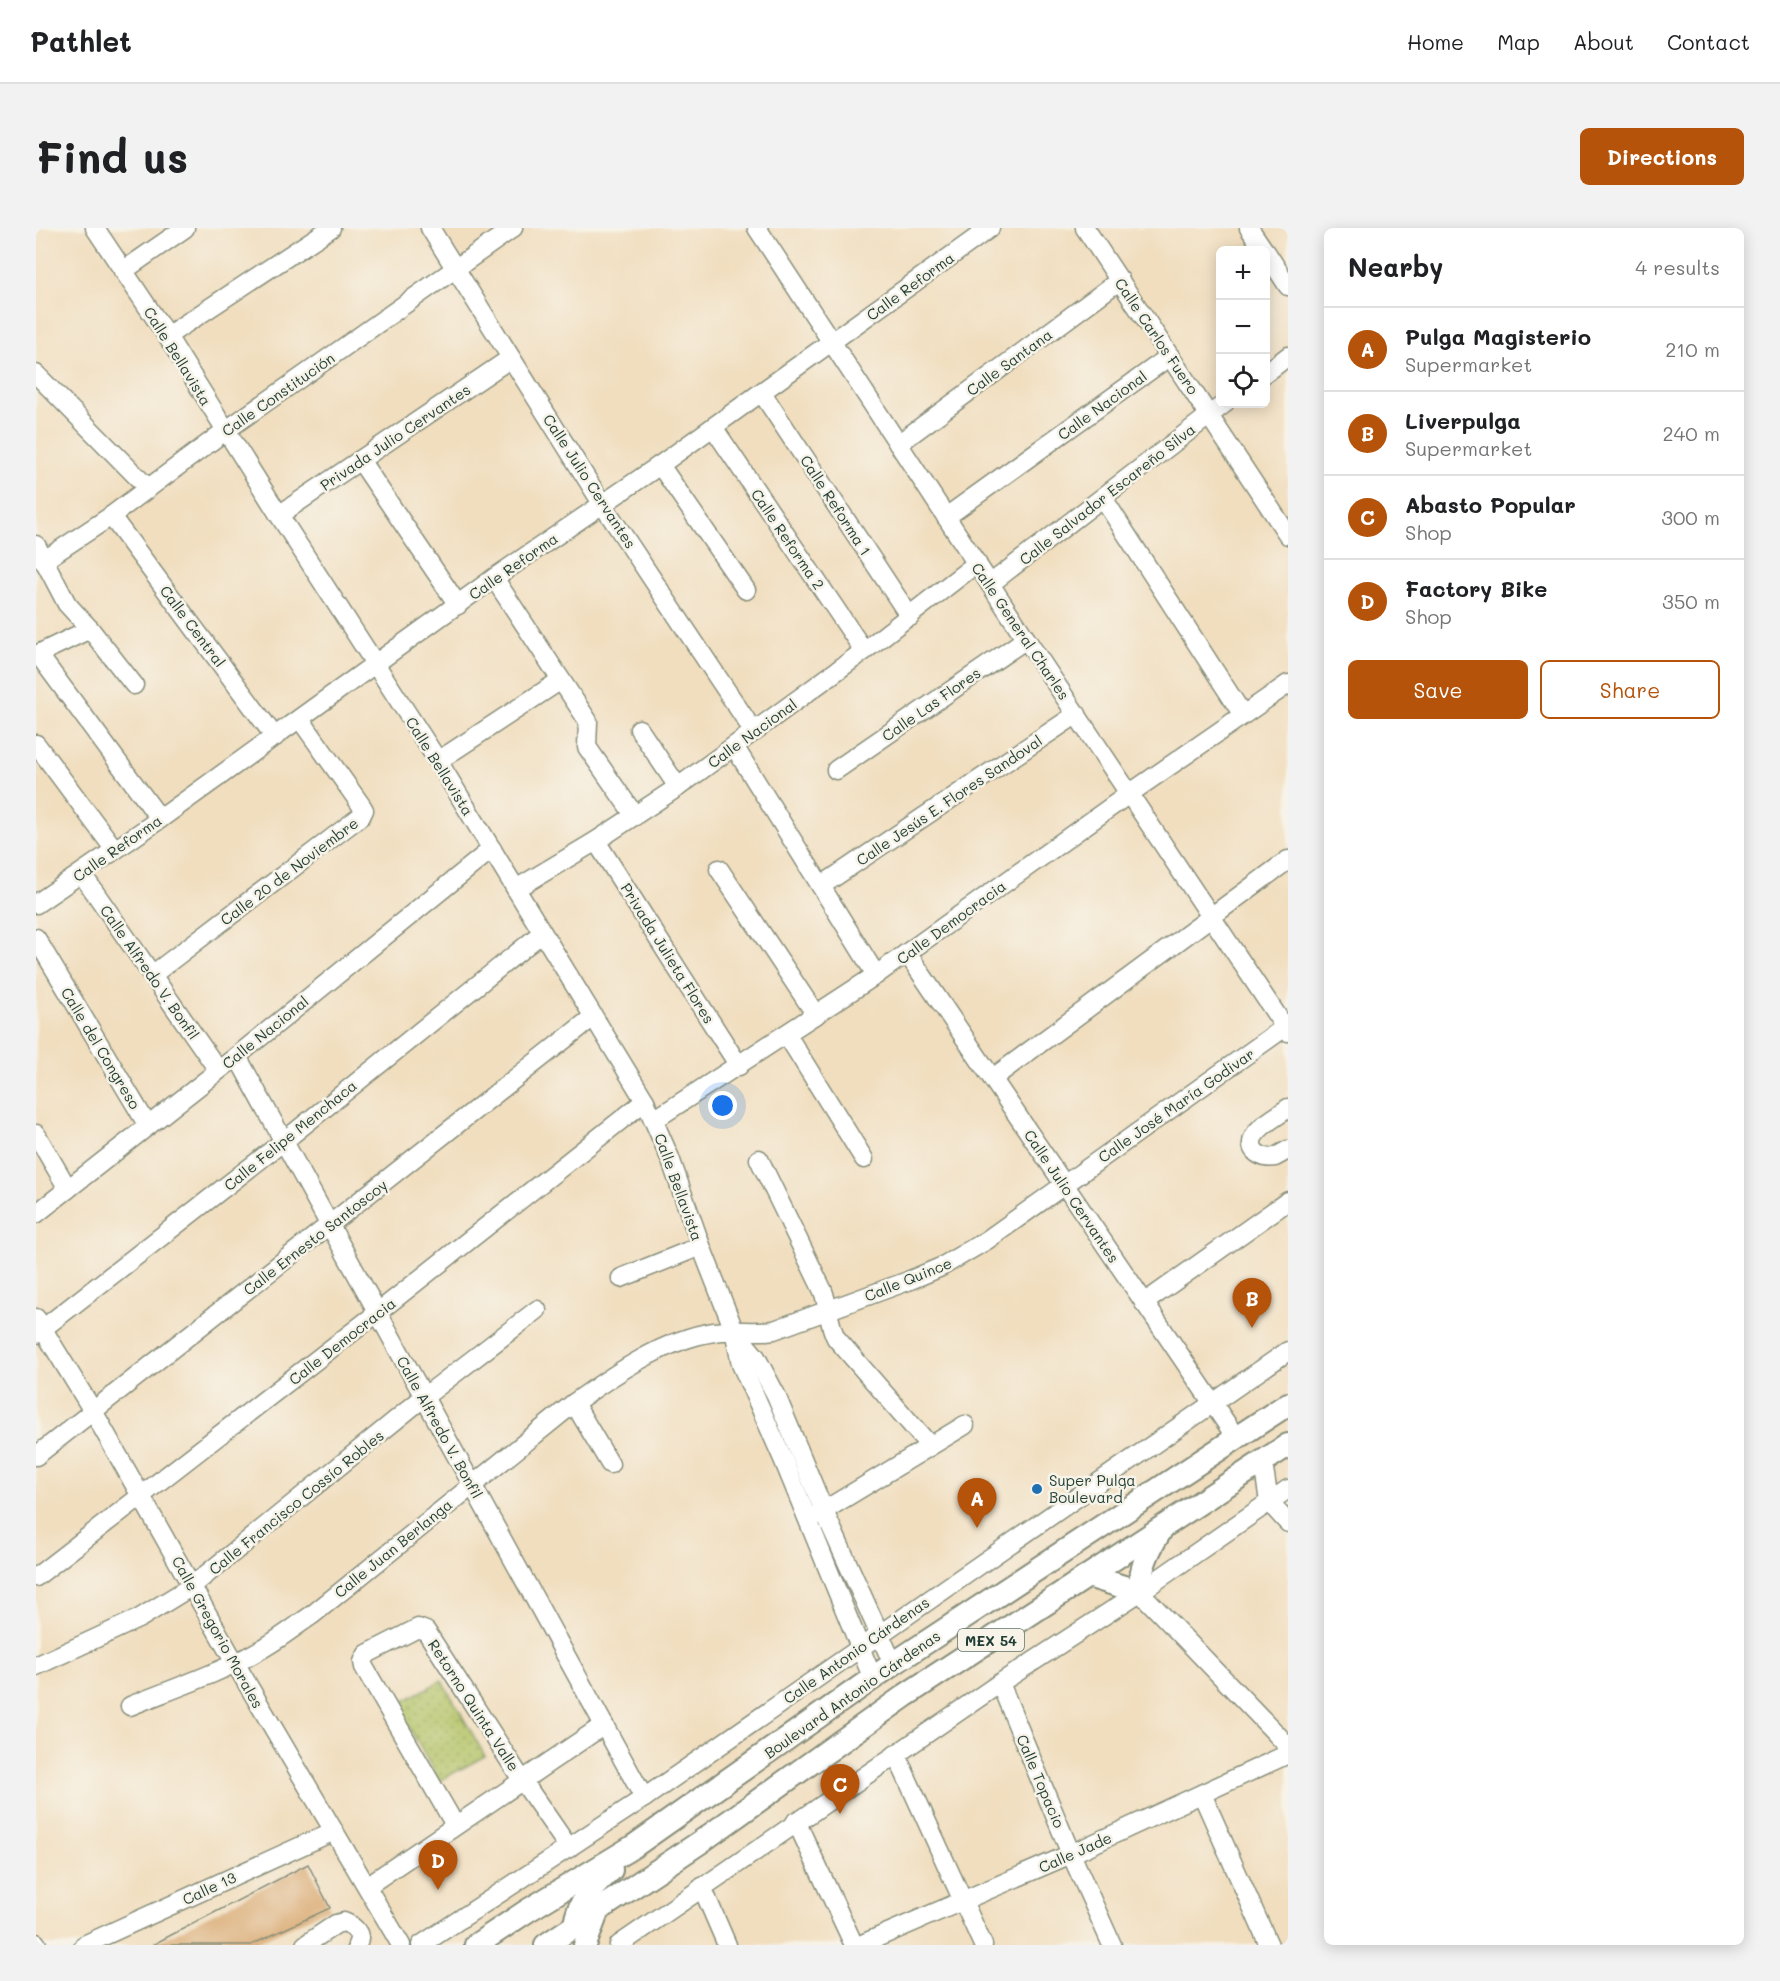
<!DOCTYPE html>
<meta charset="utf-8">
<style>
:root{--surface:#fff;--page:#f2f2f2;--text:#202124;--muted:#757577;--line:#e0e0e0;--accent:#b45309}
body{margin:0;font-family:Mali,sans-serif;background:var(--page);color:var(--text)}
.controls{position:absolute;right:18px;top:18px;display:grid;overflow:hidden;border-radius:9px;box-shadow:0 3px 15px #0003}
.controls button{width:54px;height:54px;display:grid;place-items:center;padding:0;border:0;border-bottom:2px solid var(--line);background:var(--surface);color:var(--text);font:30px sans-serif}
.you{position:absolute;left:687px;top:878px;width:21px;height:21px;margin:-15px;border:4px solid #fff;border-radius:50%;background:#1a73e8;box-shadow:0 0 0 9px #1a73e833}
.badge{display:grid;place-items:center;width:39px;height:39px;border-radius:50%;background:var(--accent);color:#fff;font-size:20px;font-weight:700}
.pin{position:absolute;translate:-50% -50px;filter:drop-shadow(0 2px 3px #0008)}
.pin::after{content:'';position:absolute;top:32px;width:21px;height:18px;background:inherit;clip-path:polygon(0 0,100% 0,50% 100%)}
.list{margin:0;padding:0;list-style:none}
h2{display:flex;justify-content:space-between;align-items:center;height:78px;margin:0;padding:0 24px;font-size:26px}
h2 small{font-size:20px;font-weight:400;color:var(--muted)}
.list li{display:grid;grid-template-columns:39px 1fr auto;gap:18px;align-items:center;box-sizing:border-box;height:84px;padding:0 24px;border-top:2px solid var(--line)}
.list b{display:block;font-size:22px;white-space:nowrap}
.list p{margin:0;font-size:20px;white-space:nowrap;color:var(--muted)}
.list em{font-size:20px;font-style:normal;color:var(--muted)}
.actions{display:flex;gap:12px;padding:18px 24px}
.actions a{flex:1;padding:14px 0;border:2px solid var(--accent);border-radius:9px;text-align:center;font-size:21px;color:var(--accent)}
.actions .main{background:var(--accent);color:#fff}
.icon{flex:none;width:33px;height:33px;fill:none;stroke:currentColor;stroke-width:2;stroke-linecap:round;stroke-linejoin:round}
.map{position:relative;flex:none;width:1252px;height:1717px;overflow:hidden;border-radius:9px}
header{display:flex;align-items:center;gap:36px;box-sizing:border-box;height:84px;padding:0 30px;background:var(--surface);border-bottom:2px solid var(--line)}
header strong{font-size:28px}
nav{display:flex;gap:33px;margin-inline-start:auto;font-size:21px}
.intro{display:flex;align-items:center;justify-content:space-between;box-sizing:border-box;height:144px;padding:0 36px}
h1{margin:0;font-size:42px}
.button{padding:15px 27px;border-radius:9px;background:var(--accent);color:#fff;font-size:21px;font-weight:700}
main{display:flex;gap:36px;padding:0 36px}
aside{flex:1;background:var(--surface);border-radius:9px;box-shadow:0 3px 15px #0003}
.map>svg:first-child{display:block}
.park{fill:url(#park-dots);stroke:#69804d;stroke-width:1.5}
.building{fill:#d59f61}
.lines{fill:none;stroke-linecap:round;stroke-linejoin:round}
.minor-casing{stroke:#888e7a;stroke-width:21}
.major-casing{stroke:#888e7a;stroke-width:26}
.minor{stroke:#fff;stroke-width:18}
.major{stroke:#fff;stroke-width:22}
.poi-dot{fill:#1f6fb2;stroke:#f7f3e8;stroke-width:2}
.labels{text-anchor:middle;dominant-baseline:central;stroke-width:5;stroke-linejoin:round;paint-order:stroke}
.shield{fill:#f7f3e8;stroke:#60746a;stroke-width:1.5}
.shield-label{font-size:14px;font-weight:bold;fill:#1f3d34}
.street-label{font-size:15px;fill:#1f3d34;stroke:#f7f3e8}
.poi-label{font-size:15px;fill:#1f3d34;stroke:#f7f3e8;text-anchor:start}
</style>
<header>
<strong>Pathlet</strong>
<nav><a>Home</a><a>Map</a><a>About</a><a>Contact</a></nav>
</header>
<div class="intro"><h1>Find us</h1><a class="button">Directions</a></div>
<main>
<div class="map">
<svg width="1252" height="1717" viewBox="0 0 1252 1717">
<defs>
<pattern id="park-dots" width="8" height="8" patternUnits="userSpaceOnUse" patternTransform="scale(1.5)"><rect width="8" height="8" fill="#b3c366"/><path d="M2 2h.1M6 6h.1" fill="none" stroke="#91a055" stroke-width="1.8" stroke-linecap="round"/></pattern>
</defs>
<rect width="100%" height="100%" fill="#f7f3e8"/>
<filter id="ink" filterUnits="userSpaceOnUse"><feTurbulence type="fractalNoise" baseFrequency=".0167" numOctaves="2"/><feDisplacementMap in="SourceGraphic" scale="12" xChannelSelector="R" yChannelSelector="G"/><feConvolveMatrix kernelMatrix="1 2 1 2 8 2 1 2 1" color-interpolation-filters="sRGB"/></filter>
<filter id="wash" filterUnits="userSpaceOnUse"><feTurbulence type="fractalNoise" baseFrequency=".008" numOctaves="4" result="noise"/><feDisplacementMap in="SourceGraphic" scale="24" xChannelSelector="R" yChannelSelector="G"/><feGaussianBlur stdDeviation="1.35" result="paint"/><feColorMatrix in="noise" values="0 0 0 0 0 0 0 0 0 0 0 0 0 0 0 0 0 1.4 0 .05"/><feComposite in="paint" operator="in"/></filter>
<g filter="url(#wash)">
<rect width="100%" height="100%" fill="#f1debf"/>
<!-- park -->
<polygon class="park" points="406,1452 449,1528 403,1553 361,1477"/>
<g id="blocks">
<!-- building -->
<polygon class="building" points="272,1636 294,1680 215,1717 116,1717"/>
</g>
</g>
<g filter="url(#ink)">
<use href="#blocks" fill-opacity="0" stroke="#888e7a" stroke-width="1.5"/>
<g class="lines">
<!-- minor casing -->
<g class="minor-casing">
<g id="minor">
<polyline points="59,0 131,108 243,287 402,533 609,873 634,930 665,1018 698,1102 705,1136 747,1231 837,1451"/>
<polyline points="394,0 567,277 718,504"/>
<polyline points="721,0 990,411 1252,804"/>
<polyline points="1049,0 1252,307"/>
<polyline points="1213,0 1228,22"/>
<polyline points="1230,24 1252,58"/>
<polyline points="87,43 149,0"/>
<polyline points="131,108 295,0"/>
<polyline points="1230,145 1252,128"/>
<polyline points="0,146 112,260"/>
<polyline points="726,165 874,389"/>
<polyline points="677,199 828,423"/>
<polyline points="862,216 1084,52"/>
<polyline points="324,232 422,377"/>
<polyline points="624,237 710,362"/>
<polyline points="1067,270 1207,487"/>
<polyline points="243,287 475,130"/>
<polyline points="75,288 239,509"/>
<polyline points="910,289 1134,128"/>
<polyline points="0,317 31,376 54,401 98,457"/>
<polyline points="7,333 75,288 189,203 477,0"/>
<polyline points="458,350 552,493 551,519 599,588"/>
<polyline points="954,356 1188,176"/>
<polyline points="2,426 124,591"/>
<polyline points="0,427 54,401"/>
<polyline points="603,501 642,559"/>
<polyline points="0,516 79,622"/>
<polyline points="698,518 840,747"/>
<polyline points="402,533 525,452"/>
<polyline points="800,542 990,411"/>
<polyline points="560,613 703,838"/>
<polyline points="683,641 780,787"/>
<polyline points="46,646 182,842"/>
<polyline points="785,658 1041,486"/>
<polyline points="480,661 560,613 642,559 828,423 941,335"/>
<polyline points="0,676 124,591 458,350 624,237 954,0"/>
<polyline points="0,710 112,898"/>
<polyline points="871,725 1201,1211"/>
<polyline points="116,747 325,588 328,582 325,577 264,491"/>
<polyline points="751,807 828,931"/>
<polyline points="201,828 608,1570"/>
<polyline points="957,850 1252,632"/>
<path d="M 1252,880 C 1242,888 1225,896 1218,908 C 1210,922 1226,932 1239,929 C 1243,927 1248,924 1252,922"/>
<polyline points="618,892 840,747 1093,566 1252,456"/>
<polyline points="0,906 32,961"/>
<path d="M 723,931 L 787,1063 C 793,1079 792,1095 800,1110 L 894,1218"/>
<polyline points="0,986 201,828 456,621"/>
<polyline points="585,1050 665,1018"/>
<polyline points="1108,1075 1252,973"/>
<polyline points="0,1090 57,1183 199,1435 365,1717"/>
<polyline points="700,1105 720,1129 740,1167 788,1283 857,1436"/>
<polyline points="0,1106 248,913 506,705"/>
<polyline points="538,1175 574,1236"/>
<polyline points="0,1228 557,789"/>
<polyline points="1227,1234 1233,1274 1252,1295"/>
<polyline points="779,1288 929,1197"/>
<polyline points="0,1349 341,1085 609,873"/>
<polyline points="1104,1364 1252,1518"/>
<polyline points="0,1438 104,1390 156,1358 388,1169 501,1082"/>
<polyline points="964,1455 1035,1626 1076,1717"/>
<path d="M 94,1478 C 136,1461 182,1446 222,1423 C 241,1413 258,1399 276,1387 L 538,1175 C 577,1147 629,1111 678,1104 C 698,1101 718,1105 738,1102 L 872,1053 L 905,1039 L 951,1012 L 1252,797"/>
<polyline points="860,1526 947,1717"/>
<polyline points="1166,1566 1233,1717"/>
<polyline points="760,1593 818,1717"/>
<polyline points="419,1597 328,1439 327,1434 331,1426 382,1400 390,1403 486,1552 533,1620"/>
<polyline points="331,1658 568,1497"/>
<polyline points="666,1659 691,1717"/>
<polyline points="0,1715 1,1717"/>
<polyline points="48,1717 298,1603"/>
<path d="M 269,1717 L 300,1696 L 308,1694 C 318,1698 327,1706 321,1717"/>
<polyline points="385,1717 608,1570 1252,1123"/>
<polyline points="583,1717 964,1455 1104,1364 1252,1261"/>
<polyline points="824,1717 1035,1626 1252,1526"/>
</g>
</g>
<!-- major casing -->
<g class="major-casing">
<g id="major">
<path d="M 1052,1348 L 1104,1364 C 1103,1342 1112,1322 1124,1304"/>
<path d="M 539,1697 C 542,1672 558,1658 575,1642"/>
<polyline points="440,1717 491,1683 598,1618 857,1436 1252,1176"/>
<polyline points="510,1717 663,1615 870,1467 1252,1217"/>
<polyline points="549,1717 562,1682"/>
</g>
</g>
<!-- minor -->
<use href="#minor" class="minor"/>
<!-- major -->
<use href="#major" class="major"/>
</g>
</g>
<!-- markers -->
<circle class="poi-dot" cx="1001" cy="1261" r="6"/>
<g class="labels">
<!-- shield labels -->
<rect class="shield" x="922" y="1401" width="66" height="22" rx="4.5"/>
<g class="shield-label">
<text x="955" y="1412">MEX 54</text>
</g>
<!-- street labels -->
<g class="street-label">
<text transform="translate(874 58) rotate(-36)">Calle Reforma</text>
<text transform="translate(1121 108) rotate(56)">Calle Carlos Fuero</text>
<text transform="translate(142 128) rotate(58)">Calle Bellavista</text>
<text transform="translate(973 134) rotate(-36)">Calle Santana</text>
<text transform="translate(242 166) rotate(-35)">Calle Constitución</text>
<text transform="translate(1066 177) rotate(-36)">Calle Nacional</text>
<text transform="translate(359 209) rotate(-34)">Privada Julio Cervantes</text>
<text transform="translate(554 253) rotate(57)">Calle Julio Cervantes</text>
<text transform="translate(1071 266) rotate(-38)">Calle Salvador Escareño Silva</text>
<text transform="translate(800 277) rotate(57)">Calle Reforma 1</text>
<text transform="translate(752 311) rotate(56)">Calle Reforma 2</text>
<text transform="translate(477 338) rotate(-35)">Calle Reforma</text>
<text transform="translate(157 398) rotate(53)">Calle Central</text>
<text transform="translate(985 403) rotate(56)">Calle General Charles</text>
<text transform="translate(895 476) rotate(-35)">Calle Las Flores</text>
<text transform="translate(716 505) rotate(-36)">Calle Nacional</text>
<text transform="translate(404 538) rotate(58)">Calle Bellavista</text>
<text transform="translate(913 572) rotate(-34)">Calle Jesús E. Flores Sandoval</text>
<text transform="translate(81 620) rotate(-35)">Calle Reforma</text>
<text transform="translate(253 643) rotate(-37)">Calle 20 de Noviembre</text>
<text transform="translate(915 694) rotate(-36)">Calle Democracia</text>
<text transform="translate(632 725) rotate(58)">Privada Julieta Flores</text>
<text transform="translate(114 744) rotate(55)">Calle Alfredo V. Bonfil</text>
<text transform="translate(229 804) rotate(-39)">Calle Nacional</text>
<text transform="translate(65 820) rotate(59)">Calle del Congreso</text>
<text transform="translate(1140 877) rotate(-35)">Calle José María Godivar</text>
<text transform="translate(254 907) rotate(-39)">Calle Felipe Menchaca</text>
<text transform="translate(643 959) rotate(70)">Calle Bellavista</text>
<text transform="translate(1036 968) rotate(56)">Calle Julio Cervantes</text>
<text transform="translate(279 1009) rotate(-38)">Calle Ernesto Santoscoy</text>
<text transform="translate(872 1051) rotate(-22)">Calle Quince</text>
<text transform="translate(306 1113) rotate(-38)">Calle Democracia</text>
<text transform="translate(404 1199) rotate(61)">Calle Alfredo V. Bonfil</text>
<text transform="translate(260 1274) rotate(-39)">Calle Francisco Cossío Robles</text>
<text transform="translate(357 1320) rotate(-39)">Calle Juan Berlanga</text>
<text transform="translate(182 1404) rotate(61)">Calle Gregorio Morales</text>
<text transform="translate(820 1422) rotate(-35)">Calle Antonio Cárdenas</text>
<text transform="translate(816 1466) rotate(-35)">Boulevard Antonio Cárdenas</text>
<text transform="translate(438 1477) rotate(57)">Retorno Quinta Valle</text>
<text transform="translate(1005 1553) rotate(67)">Calle Topacio</text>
<text transform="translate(1039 1624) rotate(-24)">Calle Jade</text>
<text transform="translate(173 1660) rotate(-25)">Calle 13</text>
</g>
<!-- poi labels -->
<g class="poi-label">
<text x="1013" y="1252">Super Pulga<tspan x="1013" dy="17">Boulevard</tspan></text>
</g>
</g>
</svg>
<div class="controls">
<button>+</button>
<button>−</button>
<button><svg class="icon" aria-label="locate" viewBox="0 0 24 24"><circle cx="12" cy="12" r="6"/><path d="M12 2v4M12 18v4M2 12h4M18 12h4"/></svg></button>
</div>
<div class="you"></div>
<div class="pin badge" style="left:941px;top:1300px">A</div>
<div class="pin badge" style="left:1216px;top:1100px">B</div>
<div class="pin badge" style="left:804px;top:1586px">C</div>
<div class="pin badge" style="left:402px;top:1662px">D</div>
</div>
<aside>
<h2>Nearby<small>4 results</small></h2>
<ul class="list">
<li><span class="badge">A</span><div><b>Pulga Magisterio</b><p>Supermarket</p></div><em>210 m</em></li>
<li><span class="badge">B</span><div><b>Liverpulga</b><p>Supermarket</p></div><em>240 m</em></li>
<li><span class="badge">C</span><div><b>Abasto Popular</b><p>Shop</p></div><em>300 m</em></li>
<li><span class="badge">D</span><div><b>Factory Bike</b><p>Shop</p></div><em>350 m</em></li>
</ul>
<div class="actions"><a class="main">Save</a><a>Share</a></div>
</aside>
</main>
